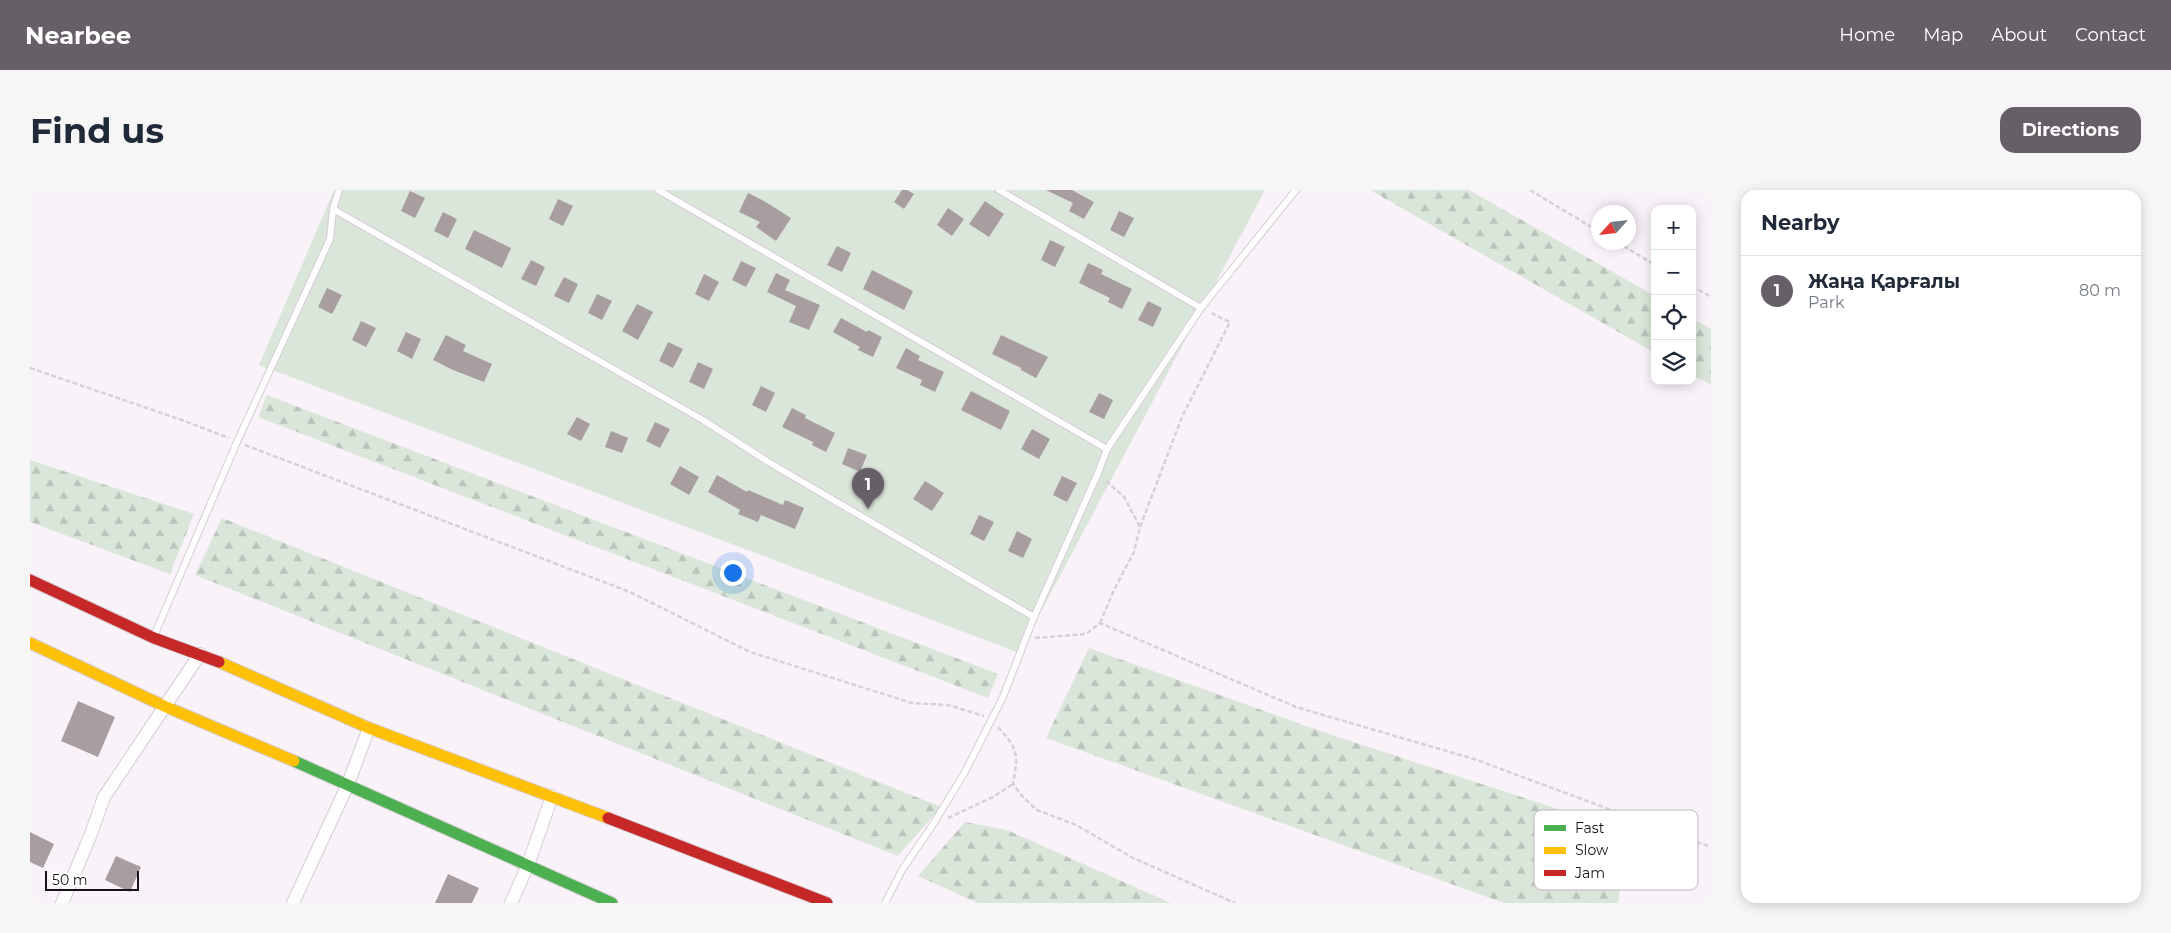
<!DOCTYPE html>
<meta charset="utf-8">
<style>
:root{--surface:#fff;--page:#f6f6f7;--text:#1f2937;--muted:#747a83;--line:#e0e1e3;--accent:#675f67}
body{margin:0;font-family:Montserrat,sans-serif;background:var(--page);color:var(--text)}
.controls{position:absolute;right:15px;top:15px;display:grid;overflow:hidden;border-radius:10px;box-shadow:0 2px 12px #0003}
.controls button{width:45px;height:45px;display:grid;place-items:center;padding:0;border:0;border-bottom:1px solid var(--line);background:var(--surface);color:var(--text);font:25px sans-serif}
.compass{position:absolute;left:1561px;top:15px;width:45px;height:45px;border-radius:50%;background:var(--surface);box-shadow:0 2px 12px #0003;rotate:243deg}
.scale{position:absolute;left:15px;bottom:12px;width:94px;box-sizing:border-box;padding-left:5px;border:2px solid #181018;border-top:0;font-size:14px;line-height:18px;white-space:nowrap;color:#181018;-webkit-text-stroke:4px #fff;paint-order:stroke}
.you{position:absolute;left:702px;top:382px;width:18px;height:18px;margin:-12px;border:4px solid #fff;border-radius:50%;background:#1a73e8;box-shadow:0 0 0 8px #1a73e833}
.badge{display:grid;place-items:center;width:32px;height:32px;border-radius:50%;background:var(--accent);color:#fff;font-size:16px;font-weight:700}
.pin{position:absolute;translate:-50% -41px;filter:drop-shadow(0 1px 2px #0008)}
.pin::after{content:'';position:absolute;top:26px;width:18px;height:15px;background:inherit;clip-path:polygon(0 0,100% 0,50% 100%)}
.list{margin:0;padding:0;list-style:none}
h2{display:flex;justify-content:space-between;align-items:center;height:65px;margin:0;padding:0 20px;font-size:21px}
h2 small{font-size:16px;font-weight:400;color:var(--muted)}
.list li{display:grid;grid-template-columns:32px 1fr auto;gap:15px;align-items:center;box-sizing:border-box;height:70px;padding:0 20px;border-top:1px solid var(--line)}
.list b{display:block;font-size:19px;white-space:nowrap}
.list p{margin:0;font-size:16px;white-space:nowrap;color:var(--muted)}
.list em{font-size:16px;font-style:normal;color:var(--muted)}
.icon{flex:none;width:28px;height:28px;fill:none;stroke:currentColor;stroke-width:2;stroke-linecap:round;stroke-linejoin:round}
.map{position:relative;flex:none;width:1681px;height:713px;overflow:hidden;border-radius:15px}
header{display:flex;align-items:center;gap:30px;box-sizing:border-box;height:70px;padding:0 25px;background:var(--accent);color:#fff}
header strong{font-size:24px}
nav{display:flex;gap:28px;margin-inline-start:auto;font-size:18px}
.intro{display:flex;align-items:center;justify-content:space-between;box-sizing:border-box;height:120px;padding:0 30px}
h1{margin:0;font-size:35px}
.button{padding:12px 22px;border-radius:15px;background:var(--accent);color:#fff;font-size:18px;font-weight:700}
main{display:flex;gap:30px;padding:0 30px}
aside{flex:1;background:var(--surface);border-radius:15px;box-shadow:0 2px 12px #0003}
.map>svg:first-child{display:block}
.green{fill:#dbe6da}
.forest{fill:url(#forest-firs)}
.building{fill:#a89ea0}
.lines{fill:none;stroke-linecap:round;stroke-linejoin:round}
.lane-casing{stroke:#d5cdd4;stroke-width:8}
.street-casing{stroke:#d5cdd4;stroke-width:14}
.fast-casing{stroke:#d5cdd4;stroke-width:13}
.slow-casing{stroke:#d5cdd4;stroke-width:13}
.jam-casing{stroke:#d5cdd4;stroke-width:13}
.path{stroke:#d5d2d4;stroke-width:2.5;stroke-dasharray:5 2.5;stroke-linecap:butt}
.lane{stroke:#fefdfe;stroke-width:6}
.street{stroke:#fefdfe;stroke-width:12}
.fast{stroke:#4caf50;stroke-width:11}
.slow{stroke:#ffc107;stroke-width:11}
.jam{stroke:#c62828;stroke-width:11}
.key{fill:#fff;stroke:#bab7ba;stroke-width:1}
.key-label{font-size:14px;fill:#181018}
</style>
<header>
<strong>Nearbee</strong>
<nav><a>Home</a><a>Map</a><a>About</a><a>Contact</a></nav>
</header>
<div class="intro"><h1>Find us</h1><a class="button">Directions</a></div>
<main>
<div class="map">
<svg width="1681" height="713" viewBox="0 0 1681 713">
<defs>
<pattern id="forest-firs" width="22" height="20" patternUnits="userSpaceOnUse" patternTransform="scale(1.25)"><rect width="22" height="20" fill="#dbe6da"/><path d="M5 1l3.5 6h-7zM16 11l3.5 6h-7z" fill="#bbc4ba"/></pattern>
</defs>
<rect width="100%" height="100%" fill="#faf2f9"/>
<!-- green -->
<polygon class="green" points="304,0 1235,0 989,463 229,175"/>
<!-- forest -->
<g class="forest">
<polygon points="1340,0 1439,0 1625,106 1625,163"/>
<polygon points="1662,128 1681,139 1681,195 1662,185"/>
<polygon points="237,205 968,484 958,508 228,227"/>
<polygon points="0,270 164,324 140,384 0,332"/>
<polygon points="192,328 911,617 868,666 165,385"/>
<polygon points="1059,458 1290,541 1598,642 1588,713 1474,713 1016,548"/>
<polygon points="935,632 977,640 1141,713 948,713 888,686"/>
</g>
<!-- building -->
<g class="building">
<polygon points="872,0 877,0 884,4 874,19 864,12"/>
<polygon points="1016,0 1042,0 1064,12 1054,29 1039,21 1043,13"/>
<polygon points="380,1 395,8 385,28 371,21"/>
<polygon points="718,3 734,11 761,28 746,51 726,37 730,32 709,22"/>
<polygon points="528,9 543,16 533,36 519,29"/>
<polygon points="955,11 974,24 959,47 939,34"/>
<polygon points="918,18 934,29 922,46 907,35"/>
<polygon points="1089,21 1104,28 1094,47 1080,40"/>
<polygon points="413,22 427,29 418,48 404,41"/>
<polygon points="444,40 481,58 472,78 435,59"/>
<polygon points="1020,50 1035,57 1025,77 1011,70"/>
<polygon points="807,56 821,63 812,82 797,75"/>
<polygon points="501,70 515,77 506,96 491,89"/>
<polygon points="711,71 726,78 716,97 702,90"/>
<polygon points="1058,73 1073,80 1071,84 1102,99 1092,119 1078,112 1080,108 1049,93"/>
<polygon points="842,80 883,101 874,120 833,99"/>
<polygon points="746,83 760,90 755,100 790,115 779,140 759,132 766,116 737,102"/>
<polygon points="674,84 689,92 679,111 665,104"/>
<polygon points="534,87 548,94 539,113 524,106"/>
<polygon points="297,98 312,105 302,124 288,117"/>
<polygon points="567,104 582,111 572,130 558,123"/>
<polygon points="1118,111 1132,118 1123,137 1108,130"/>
<polygon points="607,114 623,122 608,150 592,141"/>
<polygon points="811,128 837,142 838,140 852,147 843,167 828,160 830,157 803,142"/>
<polygon points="331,131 346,138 336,157 322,150"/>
<polygon points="376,142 391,149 382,169 367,161"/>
<polygon points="416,145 436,155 433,161 462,174 454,192 423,180 403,170"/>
<polygon points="971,145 1018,167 1006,188 991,180 991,178 962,164"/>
<polygon points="638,152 653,159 643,178 629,171"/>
<polygon points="876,158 890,166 888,170 914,182 905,202 890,195 892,190 866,178"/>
<polygon points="668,172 683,179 674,199 659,192"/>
<polygon points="731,196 745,203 736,222 722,215"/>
<polygon points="941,201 980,221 971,240 931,220"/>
<polygon points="1069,203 1083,210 1074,229 1059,222"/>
<polygon points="762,218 776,225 775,228 805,243 796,262 782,255 783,252 752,237"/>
<polygon points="547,227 560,234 551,251 537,244"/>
<polygon points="625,232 640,239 630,258 616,251"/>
<polygon points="1002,239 1020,249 1009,269 991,259"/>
<polygon points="581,241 598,248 592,263 575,257"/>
<polygon points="818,258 837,265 830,282 812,274"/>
<polygon points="650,276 669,287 659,305 640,294"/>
<polygon points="687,285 717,302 718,300 753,315 755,310 774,318 765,339 731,325 728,332 708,324 710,320 678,302"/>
<polygon points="1032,286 1047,293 1037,312 1023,305"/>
<polygon points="895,291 914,303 902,321 883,309"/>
<polygon points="949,325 964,332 954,351 940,344"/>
<polygon points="987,341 1002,349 993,368 978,361"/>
<polygon points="48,511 85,527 68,567 31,551"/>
<polygon points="0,642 24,654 13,678 0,672"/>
<polygon points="86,666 111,677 100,702 75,690"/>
<polygon points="418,684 449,698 442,713 405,713"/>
</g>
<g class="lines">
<!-- lane casing -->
<g class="lane-casing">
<g id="lane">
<polyline points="628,0 1077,259"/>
<polyline points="969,0 1171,118"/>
<polyline points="303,19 673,230 740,273 1004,427 1068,283 1077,259 1171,118 1266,0"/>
<polyline points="124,446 207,252 300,49 303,19 309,0"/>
<polyline points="855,713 872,680 902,636 935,582 973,507 1004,427"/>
</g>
</g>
<!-- street casing -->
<g class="street-casing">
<g id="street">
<polyline points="32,713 61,644 74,607 170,464"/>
<polyline points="263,713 318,594 339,538"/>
<polyline points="481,713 498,675 522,606"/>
</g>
</g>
<!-- fast casing -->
<g class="fast-casing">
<polyline id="fast" points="264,571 582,713"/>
</g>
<!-- slow casing -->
<g class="slow-casing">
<g id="slow">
<polyline points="0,453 134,516 264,571"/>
<polyline points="189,472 339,538 578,628"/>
</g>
</g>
<!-- jam casing -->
<g class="jam-casing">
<g id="jam">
<polyline points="0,390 124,448 189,472"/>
<polyline points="578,628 797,713"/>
</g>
</g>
<!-- path -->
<g class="path">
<polyline points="1500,0 1568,41"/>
<polyline points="1587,52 1625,75"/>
<polyline points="1662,96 1681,107"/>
<polyline points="0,178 149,229 199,248"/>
<polyline points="215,255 600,402 720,462 882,513 918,515 954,526"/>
<polyline points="1110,337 1152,227 1200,132 1179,122"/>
<polyline points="1070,433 1084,400 1104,362 1110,337 1094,307 1075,290"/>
<polyline points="1005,448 1056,444 1070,433 1266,517 1444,569 1681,657"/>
<path d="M 968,537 C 989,560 988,564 983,594 L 992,606 L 1007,620 L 1046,635 L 1103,668 L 1205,713"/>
<polyline points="918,628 963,607 983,594"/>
</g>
<!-- lane -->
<use href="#lane" class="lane"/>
<!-- street -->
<use href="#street" class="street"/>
<!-- fast -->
<use href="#fast" class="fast"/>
<!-- slow -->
<use href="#slow" class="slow"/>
<!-- jam -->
<use href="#jam" class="jam"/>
</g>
<!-- legend -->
<rect x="1504" y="620" width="164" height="80" rx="8" class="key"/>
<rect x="1514" y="635" width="22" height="6" fill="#4caf50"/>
<rect x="1514" y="657" width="22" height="7" fill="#ffc107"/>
<rect x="1514" y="680" width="22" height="6" fill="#c62828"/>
<g class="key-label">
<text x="1545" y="643">Fast</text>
<text x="1545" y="665">Slow</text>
<text x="1545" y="688">Jam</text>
</g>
</svg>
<div class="controls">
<button>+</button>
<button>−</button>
<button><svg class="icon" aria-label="locate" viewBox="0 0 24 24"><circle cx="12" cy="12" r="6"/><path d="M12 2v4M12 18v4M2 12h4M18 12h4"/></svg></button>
<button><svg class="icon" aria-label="layers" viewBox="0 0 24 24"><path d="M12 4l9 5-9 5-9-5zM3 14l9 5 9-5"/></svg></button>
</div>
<svg class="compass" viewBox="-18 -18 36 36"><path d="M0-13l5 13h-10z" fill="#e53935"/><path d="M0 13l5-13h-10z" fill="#747a83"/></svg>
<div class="scale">50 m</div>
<div class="you"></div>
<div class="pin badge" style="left:838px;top:319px">1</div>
</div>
<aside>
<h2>Nearby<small></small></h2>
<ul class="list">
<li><span class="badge">1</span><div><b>Жаңа Қарғалы</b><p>Park</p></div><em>80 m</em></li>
</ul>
</aside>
</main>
